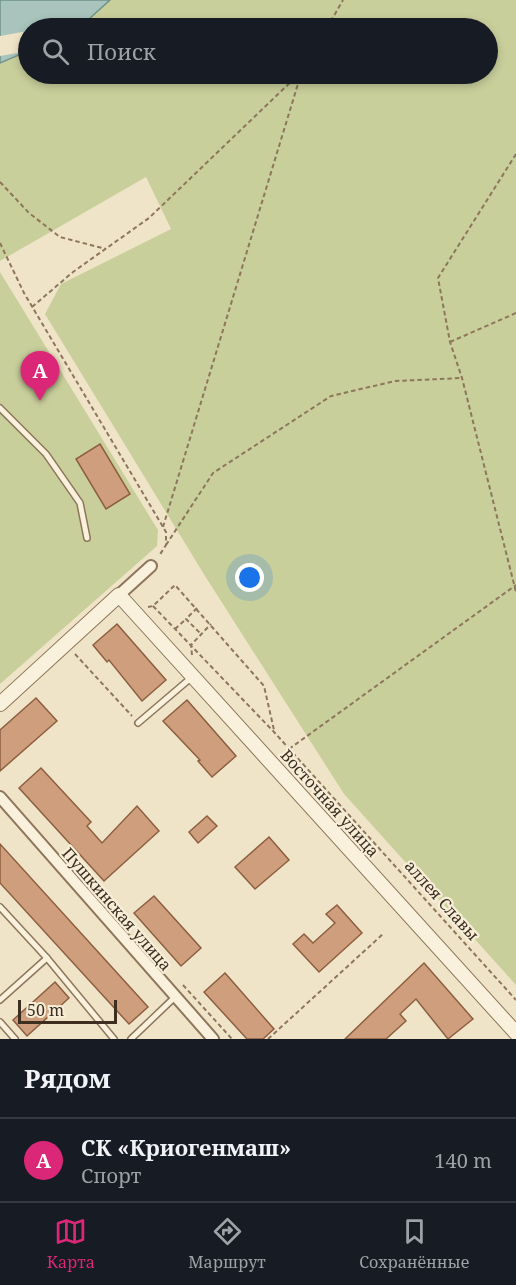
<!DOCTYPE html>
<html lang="ru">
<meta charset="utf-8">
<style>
:root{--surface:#171b24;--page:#20242c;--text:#f1f3f6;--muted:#9ea1a6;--line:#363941;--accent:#db2777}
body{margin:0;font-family:"Noto Serif",serif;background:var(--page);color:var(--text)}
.scale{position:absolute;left:18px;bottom:15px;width:99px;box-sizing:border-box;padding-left:6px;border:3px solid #3d2e20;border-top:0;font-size:16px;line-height:21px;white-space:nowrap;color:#3d2e20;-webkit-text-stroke:4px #f7eed8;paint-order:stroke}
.you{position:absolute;left:250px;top:578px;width:21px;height:21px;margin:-15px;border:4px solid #fff;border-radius:50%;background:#1a73e8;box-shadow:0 0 0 9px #1a73e833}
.badge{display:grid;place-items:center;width:39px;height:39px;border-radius:50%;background:var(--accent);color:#fff;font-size:20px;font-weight:700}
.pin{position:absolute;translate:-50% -50px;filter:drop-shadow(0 2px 3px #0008)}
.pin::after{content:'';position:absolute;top:32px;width:21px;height:18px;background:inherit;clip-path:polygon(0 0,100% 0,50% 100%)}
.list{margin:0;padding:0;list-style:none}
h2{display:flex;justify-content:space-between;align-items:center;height:78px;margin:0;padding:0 24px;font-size:26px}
h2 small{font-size:20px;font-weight:400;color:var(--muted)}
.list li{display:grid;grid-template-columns:39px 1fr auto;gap:18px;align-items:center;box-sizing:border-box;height:84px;padding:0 24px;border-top:2px solid var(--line)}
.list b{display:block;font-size:22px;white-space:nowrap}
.list p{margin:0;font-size:20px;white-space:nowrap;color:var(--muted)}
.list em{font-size:20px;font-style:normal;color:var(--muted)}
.icon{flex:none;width:33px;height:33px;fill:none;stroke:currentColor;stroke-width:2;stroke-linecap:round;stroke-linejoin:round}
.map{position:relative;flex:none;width:516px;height:1039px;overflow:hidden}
.search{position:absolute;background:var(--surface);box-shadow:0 3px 9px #0003;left:18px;right:18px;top:18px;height:66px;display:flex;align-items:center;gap:15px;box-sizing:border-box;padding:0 21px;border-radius:33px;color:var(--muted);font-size:22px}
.sheet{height:162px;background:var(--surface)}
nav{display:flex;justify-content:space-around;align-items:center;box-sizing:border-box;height:84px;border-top:2px solid var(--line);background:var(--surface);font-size:16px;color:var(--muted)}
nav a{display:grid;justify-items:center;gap:3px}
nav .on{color:var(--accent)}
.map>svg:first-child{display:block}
.green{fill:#c9cf9b}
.water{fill:#a9c4bc;stroke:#6f938a;stroke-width:1.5}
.pier{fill:#f0e4c8}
.building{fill:#cf9f7d;stroke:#8d5f41;stroke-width:1.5}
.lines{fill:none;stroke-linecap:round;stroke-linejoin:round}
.service-casing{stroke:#8d765c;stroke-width:8}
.minor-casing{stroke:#8d765c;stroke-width:14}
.tertiary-casing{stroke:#8d765c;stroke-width:16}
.path{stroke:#8d765c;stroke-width:2;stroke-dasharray:4.5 3;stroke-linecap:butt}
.service{stroke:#faf1dc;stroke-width:5}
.minor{stroke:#faf1dc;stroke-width:10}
.tertiary{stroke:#faf1dc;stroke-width:14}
.labels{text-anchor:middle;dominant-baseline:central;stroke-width:4.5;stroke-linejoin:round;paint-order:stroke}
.street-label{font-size:16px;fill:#3d2e20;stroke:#f7eed8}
</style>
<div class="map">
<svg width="516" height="1039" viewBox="0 0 516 1039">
<rect width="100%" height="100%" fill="#f0e4c8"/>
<!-- green -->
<g class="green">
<polygon points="110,0 516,0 516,985 344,794 205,576 45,314 61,284 171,229 146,177 0,261 0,63 28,51 28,74 488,74 488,28 79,28"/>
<polygon points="0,272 158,530 157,546 0,684"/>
</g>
<!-- water -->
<polygon class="water" points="0,0 110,0 79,28 28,28 28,51 0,63"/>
<!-- pier -->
<polygon class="pier" points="28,31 28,51 0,56 0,36"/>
<!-- building -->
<g class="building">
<polygon points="100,444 130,494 106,509 76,459"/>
<polygon points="117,624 166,680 142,701 109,660 107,662 93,645"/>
<polygon points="36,698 57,721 0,771 0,730"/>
<polygon points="187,700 236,756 212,777 198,761 200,760 163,721"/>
<polygon points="41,768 91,822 87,826 102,843 137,806 159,831 104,881 19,788"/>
<polygon points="207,816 217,826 198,843 189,832"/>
<polygon points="269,837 289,860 255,889 235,867"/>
<polygon points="0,844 148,1007 129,1024 0,883"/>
<polygon points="154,896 201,948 181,966 134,913"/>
<polygon points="337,905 362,933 319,972 293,944 304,934 313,943 335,923 326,914"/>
<polygon points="424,963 473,1019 448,1039 416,999 400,1014 406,1021 386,1039 345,1039"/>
<polygon points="225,973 274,1029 263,1039 247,1039 204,992"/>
<polygon points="55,982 69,998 27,1036 13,1020"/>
</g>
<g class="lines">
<!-- service casing -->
<g class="service-casing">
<g id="service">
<polyline points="0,408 46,454 80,503 87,538"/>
<polyline points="138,723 192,677"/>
<polyline points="0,907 47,958 114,1039"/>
<polyline points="0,1000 47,958"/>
<polyline points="0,1022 15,1039"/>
<polyline points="131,1039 175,997"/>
</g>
</g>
<!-- minor casing -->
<g class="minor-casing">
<g id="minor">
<polyline points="119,595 151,566"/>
<polyline points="0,797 213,1039"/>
</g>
</g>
<!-- tertiary casing -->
<g class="tertiary-casing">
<polyline id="tertiary" points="0,704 119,595 516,1033"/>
</g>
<!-- path -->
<g class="path">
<polyline points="327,28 343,0"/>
<polyline points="516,154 438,278 450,342 462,378 516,592"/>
<polyline points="0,182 29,213 60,237 106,249"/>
<polyline points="0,243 24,293 166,532 166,545 159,556"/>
<polyline points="32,307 73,272 149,218 299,74"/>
<polyline points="450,342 516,313"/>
<polyline points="163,527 301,74"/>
<polyline points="166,545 213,473 331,396 395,381 462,378"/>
<polyline points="153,606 274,732 516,1000"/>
<polyline points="148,607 153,606 175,585 264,686 274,730"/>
<polyline points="197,608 186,619 201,634"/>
<polyline points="175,629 186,619"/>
<polyline points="75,654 132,716"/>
<polyline points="192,655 191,645 211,624"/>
<polyline points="289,749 516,585"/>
<polyline points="183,985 232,1039"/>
<polyline points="268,1039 383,934"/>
</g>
<!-- service -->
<use href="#service" class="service"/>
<!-- minor -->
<use href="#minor" class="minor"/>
<!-- tertiary -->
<use href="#tertiary" class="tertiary"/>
</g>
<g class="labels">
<!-- street labels -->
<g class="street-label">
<text transform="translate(330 803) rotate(48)">Восточная улица</text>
<text transform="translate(442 900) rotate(48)">аллея Славы</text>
<text transform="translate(117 909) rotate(49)">Пушкинская улица</text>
</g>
</g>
</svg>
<div class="scale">50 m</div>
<div class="you"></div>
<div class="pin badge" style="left:40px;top:401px">A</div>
<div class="search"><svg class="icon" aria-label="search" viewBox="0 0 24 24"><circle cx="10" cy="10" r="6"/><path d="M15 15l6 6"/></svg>Поиск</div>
</div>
<section class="sheet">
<h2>Рядом<small></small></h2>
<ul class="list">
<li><span class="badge">A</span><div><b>СК «Криогенмаш»</b><p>Спорт</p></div><em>140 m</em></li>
</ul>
</section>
<nav>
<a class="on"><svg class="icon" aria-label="map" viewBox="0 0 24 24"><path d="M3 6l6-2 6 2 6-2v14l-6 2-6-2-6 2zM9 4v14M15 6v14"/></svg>Карта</a>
<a><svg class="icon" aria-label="directions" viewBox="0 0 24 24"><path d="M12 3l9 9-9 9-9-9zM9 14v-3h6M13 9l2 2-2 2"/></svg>Маршрут</a>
<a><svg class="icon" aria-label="saved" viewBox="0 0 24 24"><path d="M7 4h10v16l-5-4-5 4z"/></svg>Сохранённые</a>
</nav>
